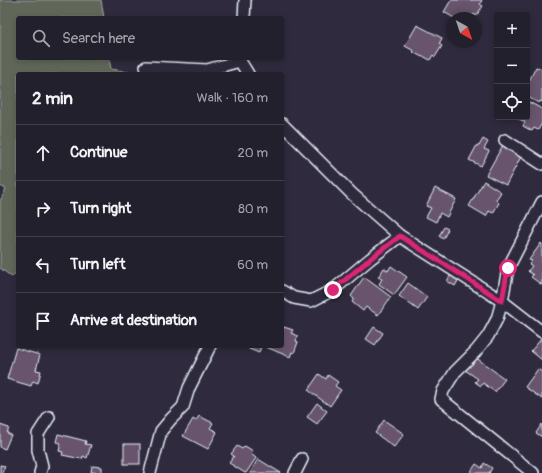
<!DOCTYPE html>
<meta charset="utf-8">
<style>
:root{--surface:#23202e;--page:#2f2d3a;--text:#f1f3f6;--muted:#a3a3aa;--line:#403e4a}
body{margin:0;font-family:Pangolin,sans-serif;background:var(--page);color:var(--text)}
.controls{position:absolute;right:12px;top:12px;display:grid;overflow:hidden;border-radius:4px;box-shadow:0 2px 6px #0003}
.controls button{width:36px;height:36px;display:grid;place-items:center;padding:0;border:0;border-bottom:1px solid var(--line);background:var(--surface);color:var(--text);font:20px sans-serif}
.compass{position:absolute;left:446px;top:12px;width:36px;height:36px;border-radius:50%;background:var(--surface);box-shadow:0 2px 6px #0003;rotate:140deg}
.stop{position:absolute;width:12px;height:12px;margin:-9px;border:3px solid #db2777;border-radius:50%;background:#fff}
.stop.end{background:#db2777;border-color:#fff;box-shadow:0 1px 4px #0008}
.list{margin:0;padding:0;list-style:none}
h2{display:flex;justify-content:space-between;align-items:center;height:52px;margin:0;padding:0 16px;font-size:17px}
h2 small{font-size:13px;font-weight:400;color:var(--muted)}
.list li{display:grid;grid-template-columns:26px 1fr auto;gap:12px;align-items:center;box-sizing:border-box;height:56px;padding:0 16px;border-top:1px solid var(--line)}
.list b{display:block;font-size:15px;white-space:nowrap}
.list em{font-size:13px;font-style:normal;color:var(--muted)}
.icon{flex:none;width:22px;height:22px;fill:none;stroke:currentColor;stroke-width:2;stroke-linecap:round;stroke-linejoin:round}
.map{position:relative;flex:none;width:542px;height:473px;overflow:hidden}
.search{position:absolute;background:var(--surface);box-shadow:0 2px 6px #0003;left:16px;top:16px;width:268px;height:44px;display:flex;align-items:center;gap:10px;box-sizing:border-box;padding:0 14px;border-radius:4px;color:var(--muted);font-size:15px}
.panel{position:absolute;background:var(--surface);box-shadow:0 2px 6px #0003;left:16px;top:72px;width:268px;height:276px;border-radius:4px}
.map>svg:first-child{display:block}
.green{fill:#616659;stroke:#a4aca8}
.building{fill:#68556d;stroke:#e8f1f8}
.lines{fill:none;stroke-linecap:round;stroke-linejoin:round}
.minor-casing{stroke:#e8f1f8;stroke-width:14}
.minor{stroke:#2f2a3d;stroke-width:11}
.route{stroke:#db2777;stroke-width:5}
</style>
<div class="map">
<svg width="542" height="473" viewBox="0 0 542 473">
<rect width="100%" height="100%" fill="#2f2a3d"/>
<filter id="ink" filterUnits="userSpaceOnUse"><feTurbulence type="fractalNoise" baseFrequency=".025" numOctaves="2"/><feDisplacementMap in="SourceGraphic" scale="8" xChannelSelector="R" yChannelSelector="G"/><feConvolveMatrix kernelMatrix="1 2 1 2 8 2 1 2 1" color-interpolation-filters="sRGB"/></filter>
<g filter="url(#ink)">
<!-- green -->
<polygon class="green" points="0,0 101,0 104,18 18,18 18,58 109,58 111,69 140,74 18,74 18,271 12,277 0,268 0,201 6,189 0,186"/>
<!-- building -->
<g class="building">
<polygon points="451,0 482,0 480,4 483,6 476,16 474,14 471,18 454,18 444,12"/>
<polygon points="417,25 442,38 439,44 442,46 435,57 433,55 430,60 423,56 422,57 413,52 414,51 405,46"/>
<polygon points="536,67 542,69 542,102 540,101 539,103 527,97 527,85"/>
<polygon points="527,101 542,109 542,123 538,130 534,128 532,131 523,126 525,122 515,117 527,117"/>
<polygon points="483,139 488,142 484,149 489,151 481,166 469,160 477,145 479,146"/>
<polygon points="503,145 522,155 506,185 486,175"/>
<polygon points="484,181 501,192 496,200 499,203 493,213 489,211 486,216 469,206"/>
<polygon points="435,188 456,199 447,217 440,213 436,222 426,217 431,208 426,206"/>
<polygon points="444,227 448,229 443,239 439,236"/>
<polygon points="541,243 542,244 542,285 531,277 533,275 528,271 532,266 529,264 532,261 529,260"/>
<polygon points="391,266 407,277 394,295 379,284 382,279 378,277 384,268 388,271"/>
<polygon points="452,273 460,277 455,286 447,281"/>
<polygon points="364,277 391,297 378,315 366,307 363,311 352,302 354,299 351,296"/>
<polygon points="408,283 427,297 418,310 399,296"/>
<polygon points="284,327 293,330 291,333 298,336 296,341 298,342 294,353 292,352 290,357 266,347 267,346 282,346 282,332"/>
<polygon points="374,327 383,333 375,345 366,339"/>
<polygon points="542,338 542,360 531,351"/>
<polygon points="250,346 261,346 259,353 249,349"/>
<polygon points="16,348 40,355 36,370 41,371 38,383 33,381 31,386 7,379"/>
<polygon points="475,357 505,379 495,392 483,383 481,386 475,382 478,379 465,370"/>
<polygon points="538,369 542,372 542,399 525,387"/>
<polygon points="319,374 326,379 328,375 338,382 335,386 341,390 330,406 308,390"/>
<polygon points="317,403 327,411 317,424 307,417"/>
<polygon points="199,416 213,423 210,428 217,432 208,449 183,436 193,419 196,421"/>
<polygon points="384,420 404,434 394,447 375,433"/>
<polygon points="542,424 542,437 536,433"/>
<polygon points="0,425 9,428 7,433 11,435 5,449 0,447"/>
<polygon points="58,434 86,441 85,444 91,445 87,458 83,456 82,459 62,455 63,452 59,451 61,443 56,442"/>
<rect x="124" y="444" width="16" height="20"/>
<polygon points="237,446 242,449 245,446 253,451 251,454 256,458 246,473 245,473 229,463 234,456 231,454"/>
<polygon points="258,459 281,473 250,473"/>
<polygon points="484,463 492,468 489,473 490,473 470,473 476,464 482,468"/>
<polygon points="0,465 5,466 2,473 0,473"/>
<polygon points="92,466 102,467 102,473 91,472"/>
</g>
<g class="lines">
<!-- minor casing -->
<g class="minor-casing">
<g id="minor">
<polyline points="244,18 245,0"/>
<polyline points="240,58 240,61 248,74"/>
<polyline points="146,67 207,70 240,61"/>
<polyline points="282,124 352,194 400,236 502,301 542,332"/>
<polyline points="505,140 542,164"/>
<polyline points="282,291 294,298 311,301 333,290 370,259 400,236"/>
<polyline points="40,473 42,466 38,450 38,434 49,417"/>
<polyline points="150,473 161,431 171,419 183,407 189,388 210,346"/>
<polyline points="295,473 302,459"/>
<polyline points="533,473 441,399 443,391 455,372 476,351 488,336 497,319 502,301 508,268 542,202"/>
</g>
</g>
<!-- minor -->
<use href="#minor" class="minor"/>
</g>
</g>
<g class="lines" filter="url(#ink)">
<!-- route -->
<polyline class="route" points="333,290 370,259 400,236 502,301 508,268"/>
</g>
</svg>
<div class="controls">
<button>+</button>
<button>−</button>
<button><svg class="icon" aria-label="locate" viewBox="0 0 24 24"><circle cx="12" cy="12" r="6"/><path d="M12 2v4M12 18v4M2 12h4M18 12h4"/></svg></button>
</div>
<svg class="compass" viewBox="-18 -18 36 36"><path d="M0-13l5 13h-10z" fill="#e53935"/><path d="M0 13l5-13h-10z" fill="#a3a3aa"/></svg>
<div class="stop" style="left:508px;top:268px"></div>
<div class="stop end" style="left:333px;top:290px"></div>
<div class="search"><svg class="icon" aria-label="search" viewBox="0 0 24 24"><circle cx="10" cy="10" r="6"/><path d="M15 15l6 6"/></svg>Search here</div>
<section class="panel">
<h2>2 min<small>Walk · 160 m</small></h2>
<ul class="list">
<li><svg class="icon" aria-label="ahead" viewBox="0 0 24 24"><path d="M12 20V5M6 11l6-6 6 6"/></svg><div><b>Continue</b></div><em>20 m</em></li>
<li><svg class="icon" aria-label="right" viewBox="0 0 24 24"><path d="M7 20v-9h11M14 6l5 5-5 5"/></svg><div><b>Turn right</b></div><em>80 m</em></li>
<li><svg class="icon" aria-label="left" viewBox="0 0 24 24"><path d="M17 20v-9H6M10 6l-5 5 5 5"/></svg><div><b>Turn left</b></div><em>60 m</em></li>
<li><svg class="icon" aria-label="arrive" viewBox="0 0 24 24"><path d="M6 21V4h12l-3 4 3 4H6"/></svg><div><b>Arrive at destination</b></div></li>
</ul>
</section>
</div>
